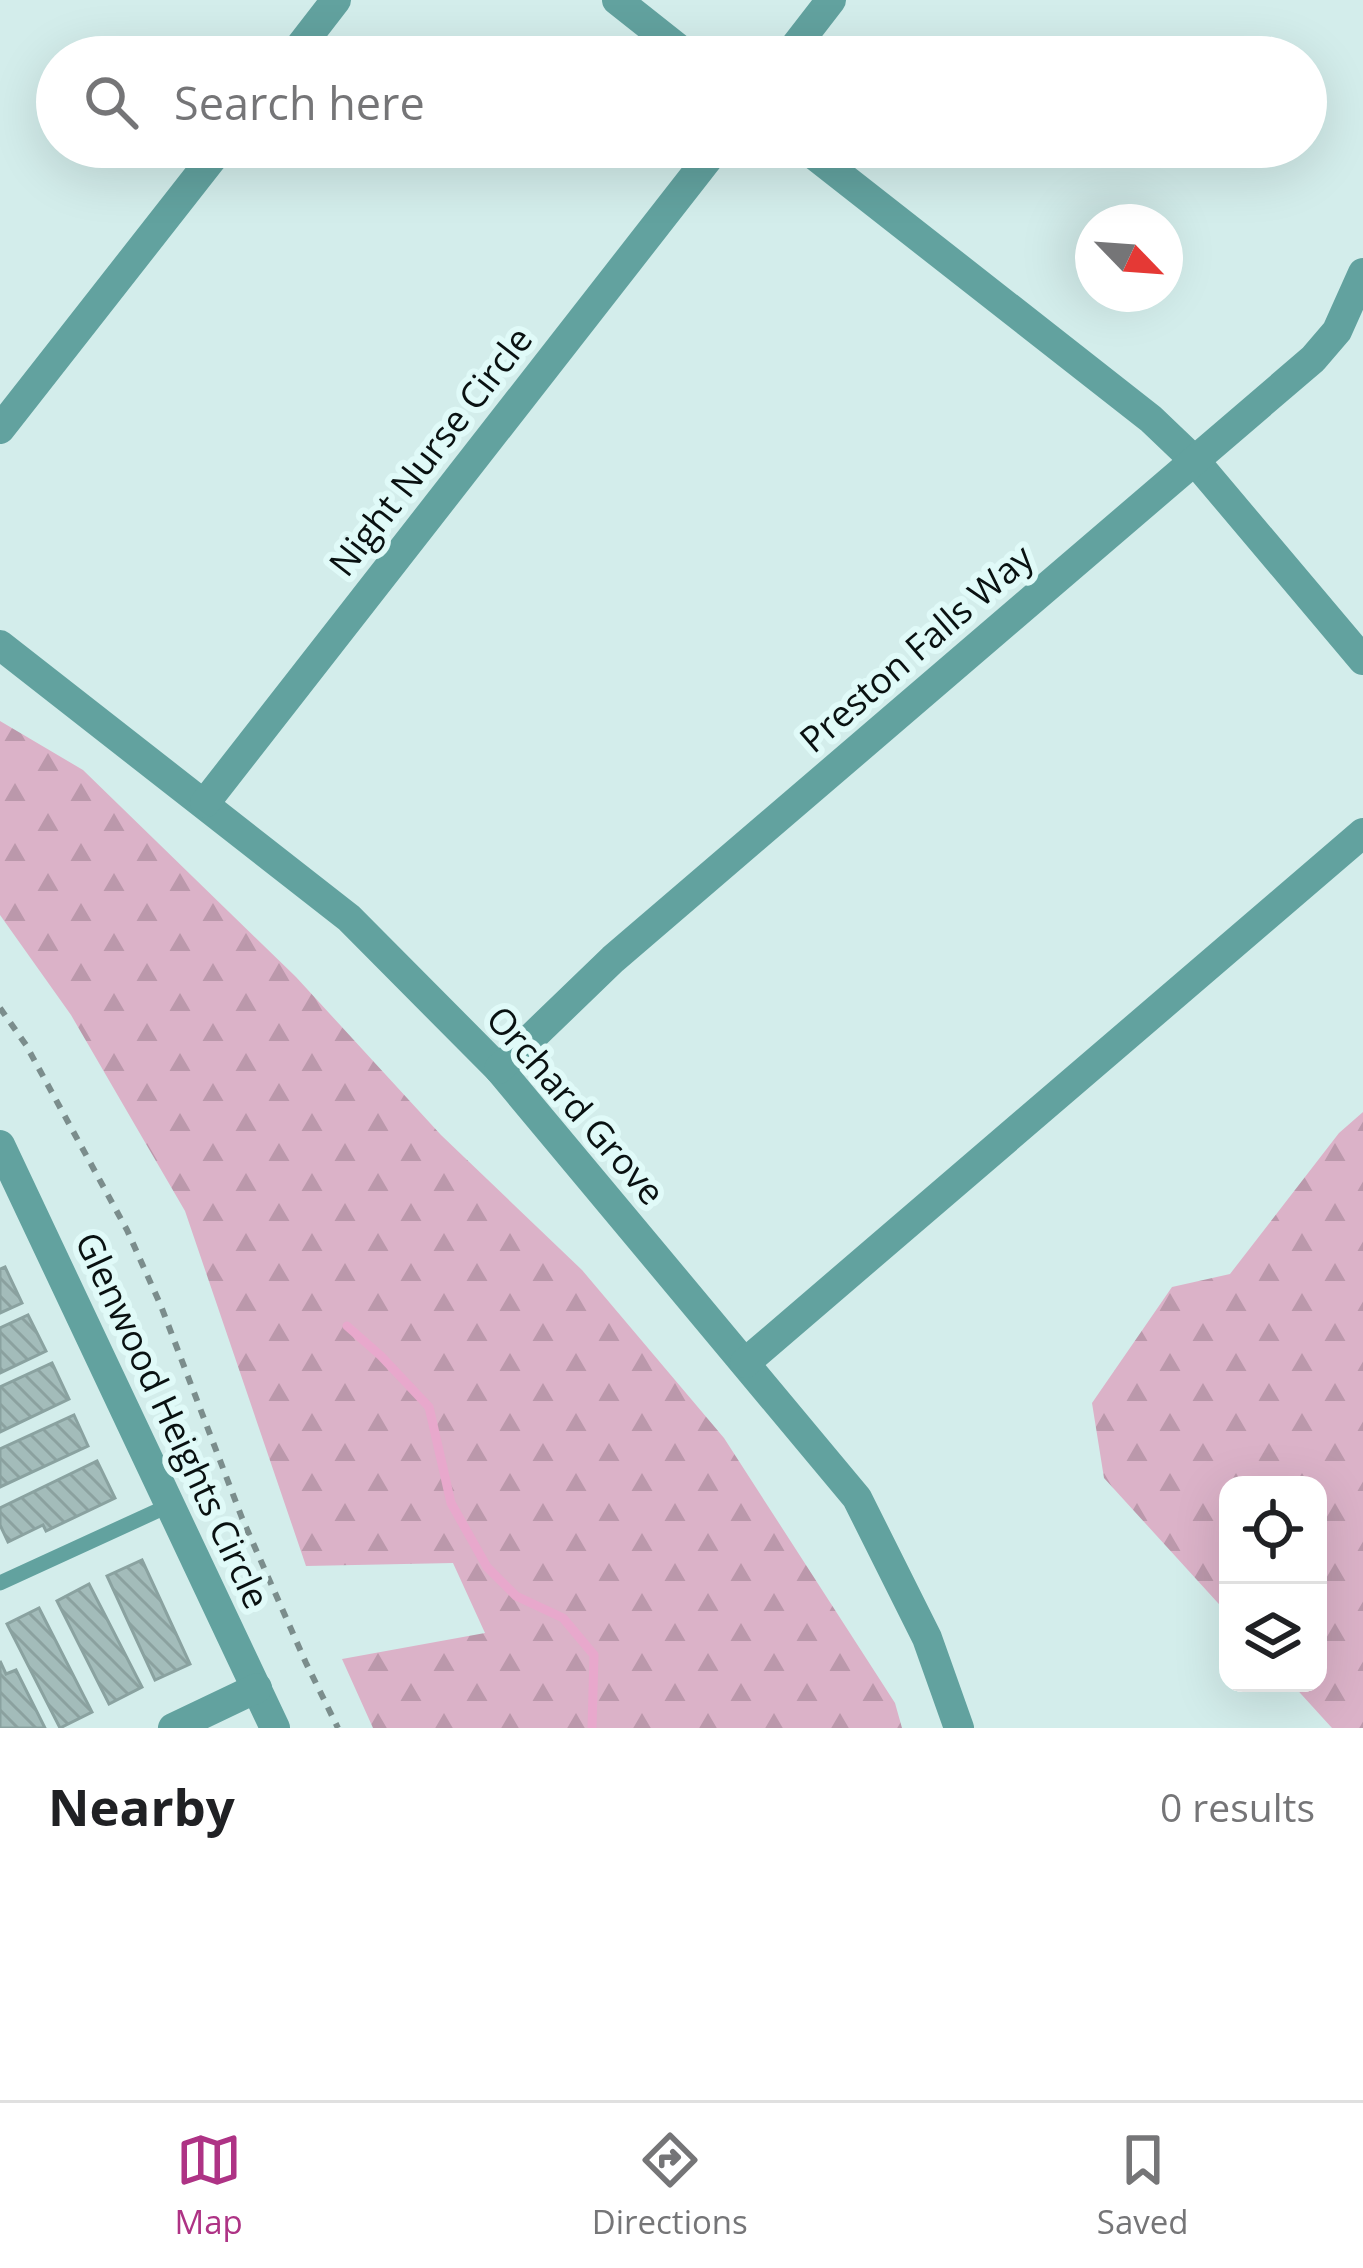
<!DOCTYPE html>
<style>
:root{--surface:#fff;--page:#f6f6f6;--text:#202124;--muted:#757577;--line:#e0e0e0;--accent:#ae3385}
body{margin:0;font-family:"Open Sans",sans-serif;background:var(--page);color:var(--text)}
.controls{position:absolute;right:36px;bottom:36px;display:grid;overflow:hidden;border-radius:24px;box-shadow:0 12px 48px #0002}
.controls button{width:108px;height:108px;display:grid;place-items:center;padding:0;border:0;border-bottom:3px solid var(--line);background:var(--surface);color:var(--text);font:60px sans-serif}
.compass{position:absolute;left:1075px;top:204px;width:108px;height:108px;border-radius:50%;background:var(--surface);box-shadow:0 12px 48px #0002;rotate:115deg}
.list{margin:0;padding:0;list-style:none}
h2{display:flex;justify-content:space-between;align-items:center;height:156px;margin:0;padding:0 48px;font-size:51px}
h2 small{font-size:39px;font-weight:400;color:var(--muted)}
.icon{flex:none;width:66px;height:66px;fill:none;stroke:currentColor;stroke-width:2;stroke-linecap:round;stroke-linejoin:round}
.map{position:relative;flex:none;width:1363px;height:1728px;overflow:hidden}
.search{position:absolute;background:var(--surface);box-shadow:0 12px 48px #0002;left:36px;right:36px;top:36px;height:132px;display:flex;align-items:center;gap:30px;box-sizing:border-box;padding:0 42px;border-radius:66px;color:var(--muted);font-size:45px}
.sheet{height:372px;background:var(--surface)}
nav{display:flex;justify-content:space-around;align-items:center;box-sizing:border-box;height:168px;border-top:3px solid var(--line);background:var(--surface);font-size:33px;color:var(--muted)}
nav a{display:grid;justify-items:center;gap:6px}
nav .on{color:var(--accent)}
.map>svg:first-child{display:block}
.forest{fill:url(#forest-firs)}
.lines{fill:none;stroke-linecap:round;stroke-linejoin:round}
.stream{stroke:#e8a8cc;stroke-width:9}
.building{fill:url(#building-back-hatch);stroke:#8aa2a0;stroke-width:3}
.path{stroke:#7b8d8c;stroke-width:6;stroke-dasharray:9 9;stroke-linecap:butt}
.service{stroke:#62a29f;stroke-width:15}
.minor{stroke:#62a29f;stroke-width:30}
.labels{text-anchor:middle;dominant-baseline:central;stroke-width:12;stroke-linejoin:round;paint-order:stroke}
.street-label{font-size:36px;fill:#091111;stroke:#e0faf8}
</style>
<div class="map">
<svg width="1363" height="1728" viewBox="0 0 1363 1728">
<defs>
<pattern id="forest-firs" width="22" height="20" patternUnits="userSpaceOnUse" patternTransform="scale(3)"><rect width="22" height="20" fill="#dbb2c8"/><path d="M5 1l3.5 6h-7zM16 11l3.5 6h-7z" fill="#bb98ab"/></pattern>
<pattern id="building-back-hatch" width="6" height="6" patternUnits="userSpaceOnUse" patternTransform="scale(3)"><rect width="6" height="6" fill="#a3bcba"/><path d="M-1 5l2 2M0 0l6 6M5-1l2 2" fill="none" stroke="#8ba19f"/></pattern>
</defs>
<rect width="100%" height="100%" fill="#d3edeb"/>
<!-- forest -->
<g class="forest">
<polygon points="0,721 83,770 296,977 441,1135 582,1270 724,1438 895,1703 902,1728 373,1728 342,1659 485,1633 453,1563 306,1566 185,1211 71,1015 0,915"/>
<polygon points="1363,1112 1363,1728 1332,1728 1291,1683 1318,1683 1318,1485 1228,1485 1228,1614 1104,1478 1092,1403 1172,1287 1230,1274 1339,1133"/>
</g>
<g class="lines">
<!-- stream -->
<polyline class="stream" points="347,1326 381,1356 429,1407 451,1503 487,1567 516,1596 563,1618 594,1655 592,1728"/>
</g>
<!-- building -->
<g class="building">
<polygon points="5,1267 22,1303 0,1313 0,1269"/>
<polygon points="28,1315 46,1351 0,1373 0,1328"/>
<polygon points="52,1363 69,1399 0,1432 0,1387"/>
<polygon points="74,1415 88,1446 0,1487 0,1449"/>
<polygon points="97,1461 115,1498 46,1531 43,1525 8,1542 0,1525 0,1508"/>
<polygon points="142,1560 190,1664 155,1680 107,1576"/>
<polygon points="89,1584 142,1687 109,1704 57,1601"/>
<polygon points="39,1608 92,1712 60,1728 7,1624"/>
<polygon points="0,1661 6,1674 16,1670 45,1728 0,1728"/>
</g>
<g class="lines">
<!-- path -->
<polyline class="path" points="0,1008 26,1045 127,1230 161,1306 242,1518 306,1663 338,1728"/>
<!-- service -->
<polyline class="service" points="0,1583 170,1505"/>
<!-- minor -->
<g class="minor">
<polyline points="617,0 689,57"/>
<polyline points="292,57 336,0"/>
<polyline points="787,57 831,0"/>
<polyline points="804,147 1151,419 1195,461 1363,660"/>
<polyline points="0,429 221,147"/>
<polyline points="0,645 349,918 499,1069 857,1498 927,1638 959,1728"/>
<polyline points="205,803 717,147"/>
<polyline points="499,1069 613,959 1313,359 1337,331 1363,273"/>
<polyline points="0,1145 275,1728"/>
<polyline points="745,1363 1363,833"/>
<polyline points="173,1728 257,1688"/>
</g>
</g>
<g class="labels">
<!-- street labels -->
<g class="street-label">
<text transform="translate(430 451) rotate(-52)">Night Nurse Circle</text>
<text transform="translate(916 648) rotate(-41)">Preston Falls Way</text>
<text transform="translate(576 1105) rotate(49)">Orchard Grove</text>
<text transform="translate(173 1420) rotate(65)">Glenwood Heights Circle</text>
</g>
</g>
</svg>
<div class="controls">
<button><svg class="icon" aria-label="locate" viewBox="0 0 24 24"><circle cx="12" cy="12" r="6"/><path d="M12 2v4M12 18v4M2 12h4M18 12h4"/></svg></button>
<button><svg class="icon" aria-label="layers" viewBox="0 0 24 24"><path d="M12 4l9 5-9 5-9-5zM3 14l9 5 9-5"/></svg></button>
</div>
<svg class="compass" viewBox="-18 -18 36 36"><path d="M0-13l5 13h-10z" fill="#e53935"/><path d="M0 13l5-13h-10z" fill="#757577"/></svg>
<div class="search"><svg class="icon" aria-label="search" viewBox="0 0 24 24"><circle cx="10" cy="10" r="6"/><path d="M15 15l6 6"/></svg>Search here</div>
</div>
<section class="sheet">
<h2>Nearby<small>0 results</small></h2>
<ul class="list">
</ul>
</section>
<nav>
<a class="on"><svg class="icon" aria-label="map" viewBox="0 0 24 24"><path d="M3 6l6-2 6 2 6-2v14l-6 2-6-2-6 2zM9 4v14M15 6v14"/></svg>Map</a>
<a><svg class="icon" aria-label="directions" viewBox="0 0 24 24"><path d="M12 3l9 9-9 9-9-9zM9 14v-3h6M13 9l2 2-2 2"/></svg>Directions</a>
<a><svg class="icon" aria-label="saved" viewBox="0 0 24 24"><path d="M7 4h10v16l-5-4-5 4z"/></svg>Saved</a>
</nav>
